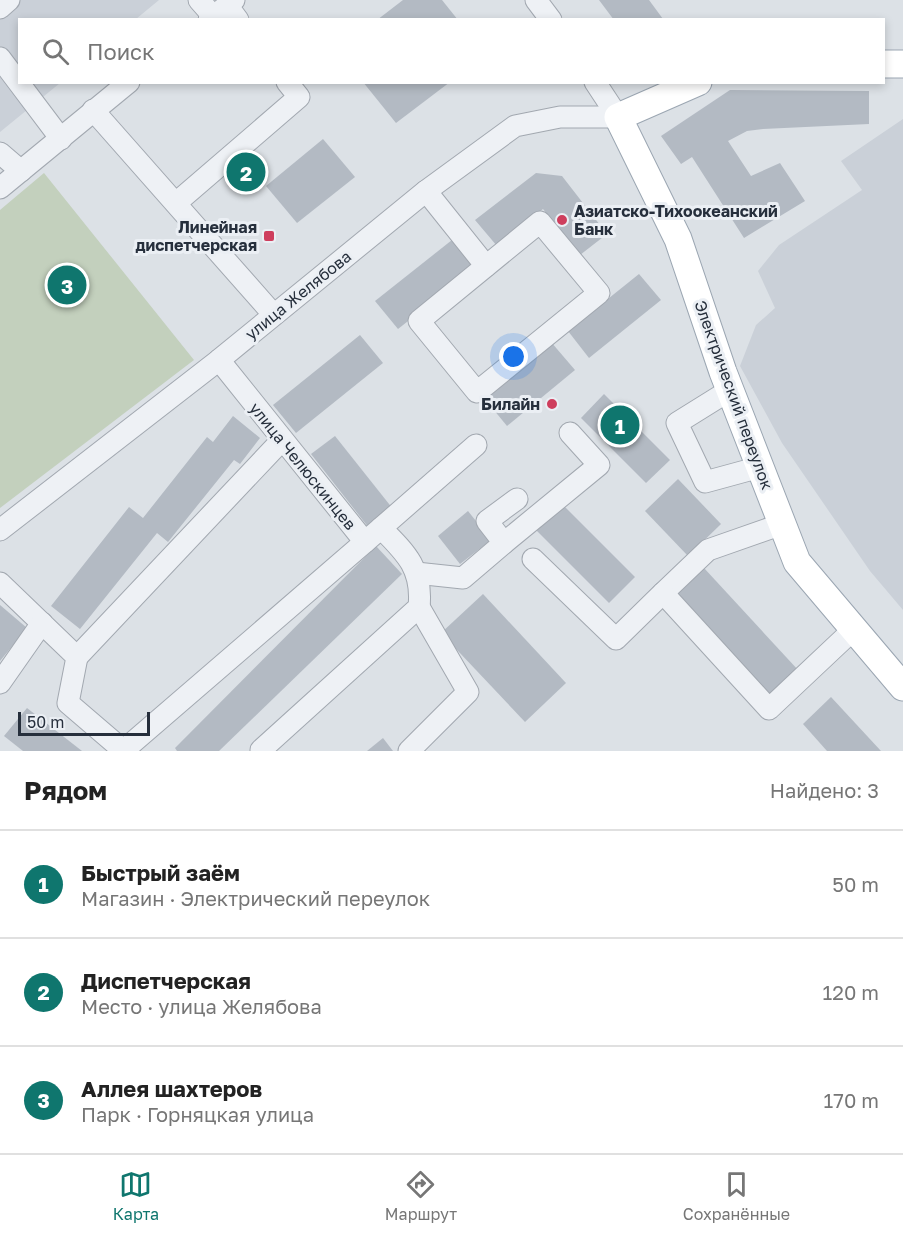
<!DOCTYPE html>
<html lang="ru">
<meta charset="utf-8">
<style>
:root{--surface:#fff;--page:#f6f6f6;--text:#222;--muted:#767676;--line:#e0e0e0;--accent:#0f766e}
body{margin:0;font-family:"Golos Text",sans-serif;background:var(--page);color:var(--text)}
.scale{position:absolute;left:18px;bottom:15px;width:132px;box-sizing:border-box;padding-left:6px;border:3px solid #262f3c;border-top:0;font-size:16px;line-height:21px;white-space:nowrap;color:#262f3c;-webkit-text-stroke:4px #ebeff4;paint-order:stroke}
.you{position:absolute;left:514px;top:357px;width:21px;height:21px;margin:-15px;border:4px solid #fff;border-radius:50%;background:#1a73e8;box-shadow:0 0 0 9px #1a73e833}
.badge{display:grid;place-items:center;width:39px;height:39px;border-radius:50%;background:var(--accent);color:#fff;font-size:20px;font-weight:700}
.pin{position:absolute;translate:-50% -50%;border:3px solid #fff;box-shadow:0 2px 6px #0006}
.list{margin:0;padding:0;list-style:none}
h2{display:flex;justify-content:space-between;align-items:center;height:78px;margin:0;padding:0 24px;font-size:26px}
h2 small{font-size:20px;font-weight:400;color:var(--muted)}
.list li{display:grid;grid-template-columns:39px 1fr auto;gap:18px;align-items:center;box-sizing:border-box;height:108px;padding:0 24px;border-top:2px solid var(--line)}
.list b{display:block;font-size:22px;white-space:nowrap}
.list p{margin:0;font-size:20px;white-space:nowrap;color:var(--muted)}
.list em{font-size:20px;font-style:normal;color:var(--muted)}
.icon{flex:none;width:33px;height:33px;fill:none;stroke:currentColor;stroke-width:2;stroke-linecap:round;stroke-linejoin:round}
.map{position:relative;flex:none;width:903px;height:751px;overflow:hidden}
.search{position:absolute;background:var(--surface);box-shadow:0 3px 9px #0003;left:18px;right:18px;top:18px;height:66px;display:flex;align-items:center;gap:15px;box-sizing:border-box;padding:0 21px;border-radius:0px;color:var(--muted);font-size:22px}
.sheet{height:402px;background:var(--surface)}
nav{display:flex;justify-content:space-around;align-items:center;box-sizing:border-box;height:84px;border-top:2px solid var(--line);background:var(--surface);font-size:16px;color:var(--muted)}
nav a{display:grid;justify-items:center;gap:3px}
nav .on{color:var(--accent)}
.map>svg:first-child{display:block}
.built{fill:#cad0d8}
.green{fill:#c3d0bd}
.building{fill:#b3bac3}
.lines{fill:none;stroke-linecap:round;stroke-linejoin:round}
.minor-casing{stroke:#a2a8b0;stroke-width:23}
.major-casing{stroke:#9ba6b2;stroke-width:29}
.minor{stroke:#eef1f5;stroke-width:21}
.major{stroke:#fff;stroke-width:27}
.poi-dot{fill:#ce3e5d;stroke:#ebeff4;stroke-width:2}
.labels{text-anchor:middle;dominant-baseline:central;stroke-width:6;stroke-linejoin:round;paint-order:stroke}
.poi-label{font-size:16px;font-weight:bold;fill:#262f3c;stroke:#ebeff4;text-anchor:end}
.street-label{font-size:16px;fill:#262f3c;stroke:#ebeff4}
</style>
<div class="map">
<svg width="903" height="751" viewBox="0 0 903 751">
<rect width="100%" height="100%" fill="#dce1e6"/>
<!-- built -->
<g class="built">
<polygon points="0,0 159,0 136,19 20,20 20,82 60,83 0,132"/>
<polygon points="903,119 903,610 870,571 782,443 740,366 756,325 775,308 758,271 779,245 862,190 841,161"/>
</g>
<!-- green -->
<polygon class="green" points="44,173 194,360 0,508 0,210"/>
<!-- building -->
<g class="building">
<polygon points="403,0 442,0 458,20 377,20"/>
<polygon points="599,0 649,0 663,19 614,20"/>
<polygon points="363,82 450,82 396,123"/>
<polygon points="730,90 869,91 869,124 763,129 747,131 728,141 751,176 780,163 805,201 744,238 692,157 681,164 661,136"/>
<polygon points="323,139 355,177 297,223 266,186"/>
<polygon points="249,157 261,174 245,184 232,185 229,178 233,170"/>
<polygon points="536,173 562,176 607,234 580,255 543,209 497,246 475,220"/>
<polygon points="452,240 475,268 398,329 375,301"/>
<polygon points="639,274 661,300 589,358 568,331"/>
<polygon points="360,335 383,363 296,433 273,405"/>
<polygon points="551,342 575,370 507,426 484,398"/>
<polygon points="604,394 670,460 646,483 581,418"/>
<polygon points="233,416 260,438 240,464 234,460 168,542 157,533 80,629 51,606 129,507 143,518 207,437 213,442"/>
<polygon points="335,436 393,509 369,528 311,454"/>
<polygon points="678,479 721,524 688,556 645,511"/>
<polygon points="560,502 635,577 609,603 534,528"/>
<polygon points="468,511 491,540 460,564 438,536"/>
<polygon points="376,546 402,574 219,751 177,751 175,748"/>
<polygon points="704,568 799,671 771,696 676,594"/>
<polygon points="483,594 566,683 525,722 441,633"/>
<polygon points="0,605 27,628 0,661"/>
<polygon points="831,697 881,751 827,751 803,724"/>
<polygon points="27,708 82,751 23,751 4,736"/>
<polygon points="383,738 393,751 367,751"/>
</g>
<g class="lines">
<!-- minor casing -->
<g class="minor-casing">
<g id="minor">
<polyline points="199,0 213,16"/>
<polyline points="536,0 551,20"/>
<polyline points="227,5 238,20"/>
<polyline points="0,8 9,0"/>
<polyline points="209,20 234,0"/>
<polyline points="0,58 61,139"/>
<polyline points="595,82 618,117"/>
<polyline points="93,110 273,314"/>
<polyline points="0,153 21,171"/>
<polyline points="0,188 129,82"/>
<polyline points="426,191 486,266"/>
<polyline points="176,203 299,97 287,82"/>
<polygon points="540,222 599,293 477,392 419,321"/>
<path d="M 219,360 L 365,542 L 381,528 C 406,553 423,569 419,607 L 261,750"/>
<polyline points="730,390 677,423 705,482 760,467"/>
<polyline points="782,524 708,550 663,593 769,709 854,629"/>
<polyline points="381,528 476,445"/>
<polyline points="0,530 219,360 426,191 515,126 560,117 618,117"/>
<polyline points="504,543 599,465 570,433"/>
<polyline points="533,559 616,639 663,593"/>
<polyline points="416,573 463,578 504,543 487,521 517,499"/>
<polyline points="0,583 77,657 68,703 124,751"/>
<polyline points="77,657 281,441"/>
<polyline points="0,683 42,623"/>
<polyline points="124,750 365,542"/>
<polyline points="409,751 468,692 419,607"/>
</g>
</g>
<!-- major casing -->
<g class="major-casing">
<g id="major">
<polyline points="884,64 903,64"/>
<polyline points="698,82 618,117 678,239 723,372 797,562 903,687"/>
</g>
</g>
<!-- minor -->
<use href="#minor" class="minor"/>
<!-- major -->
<use href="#major" class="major"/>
</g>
<!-- markers -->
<g class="poi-dot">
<circle cx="562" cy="220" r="6"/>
<rect x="263" y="230" width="12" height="12" rx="3"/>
<circle cx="552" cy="404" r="6"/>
</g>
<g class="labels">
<!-- poi labels -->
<g class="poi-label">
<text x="574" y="211" text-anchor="start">Азиатско-Тихоокеанский<tspan x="574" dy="18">Банк</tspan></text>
<text x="257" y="227">Линейная<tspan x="257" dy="18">диспетчерская</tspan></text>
<text x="540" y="404">Билайн</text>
</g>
<!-- street labels -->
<g class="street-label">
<text transform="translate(298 295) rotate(-39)">улица Желябова</text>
<text transform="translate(734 395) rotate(70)">Электрический переулок</text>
<text transform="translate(303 466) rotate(51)">улица Челюскинцев</text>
</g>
</g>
</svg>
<div class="scale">50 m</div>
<div class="you"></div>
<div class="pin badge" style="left:620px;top:425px">1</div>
<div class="pin badge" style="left:246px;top:172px">2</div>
<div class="pin badge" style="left:67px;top:285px">3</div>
<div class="search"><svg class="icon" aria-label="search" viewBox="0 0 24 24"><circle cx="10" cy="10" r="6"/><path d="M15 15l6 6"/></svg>Поиск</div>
</div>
<section class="sheet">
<h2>Рядом<small>Найдено: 3</small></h2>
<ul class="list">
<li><span class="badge">1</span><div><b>Быстрый заём</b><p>Магазин · Электрический переулок</p></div><em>50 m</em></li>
<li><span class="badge">2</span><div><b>Диспетчерская</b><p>Место · улица Желябова</p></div><em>120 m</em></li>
<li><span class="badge">3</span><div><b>Аллея шахтеров</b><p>Парк · Горняцкая улица</p></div><em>170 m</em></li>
</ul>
</section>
<nav>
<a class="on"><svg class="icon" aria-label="map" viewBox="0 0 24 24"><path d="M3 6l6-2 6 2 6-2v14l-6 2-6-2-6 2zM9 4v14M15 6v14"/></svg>Карта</a>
<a><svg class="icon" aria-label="directions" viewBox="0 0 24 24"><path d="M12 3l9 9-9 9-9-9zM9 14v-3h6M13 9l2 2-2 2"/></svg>Маршрут</a>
<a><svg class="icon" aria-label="saved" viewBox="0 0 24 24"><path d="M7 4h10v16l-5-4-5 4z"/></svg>Сохранённые</a>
</nav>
